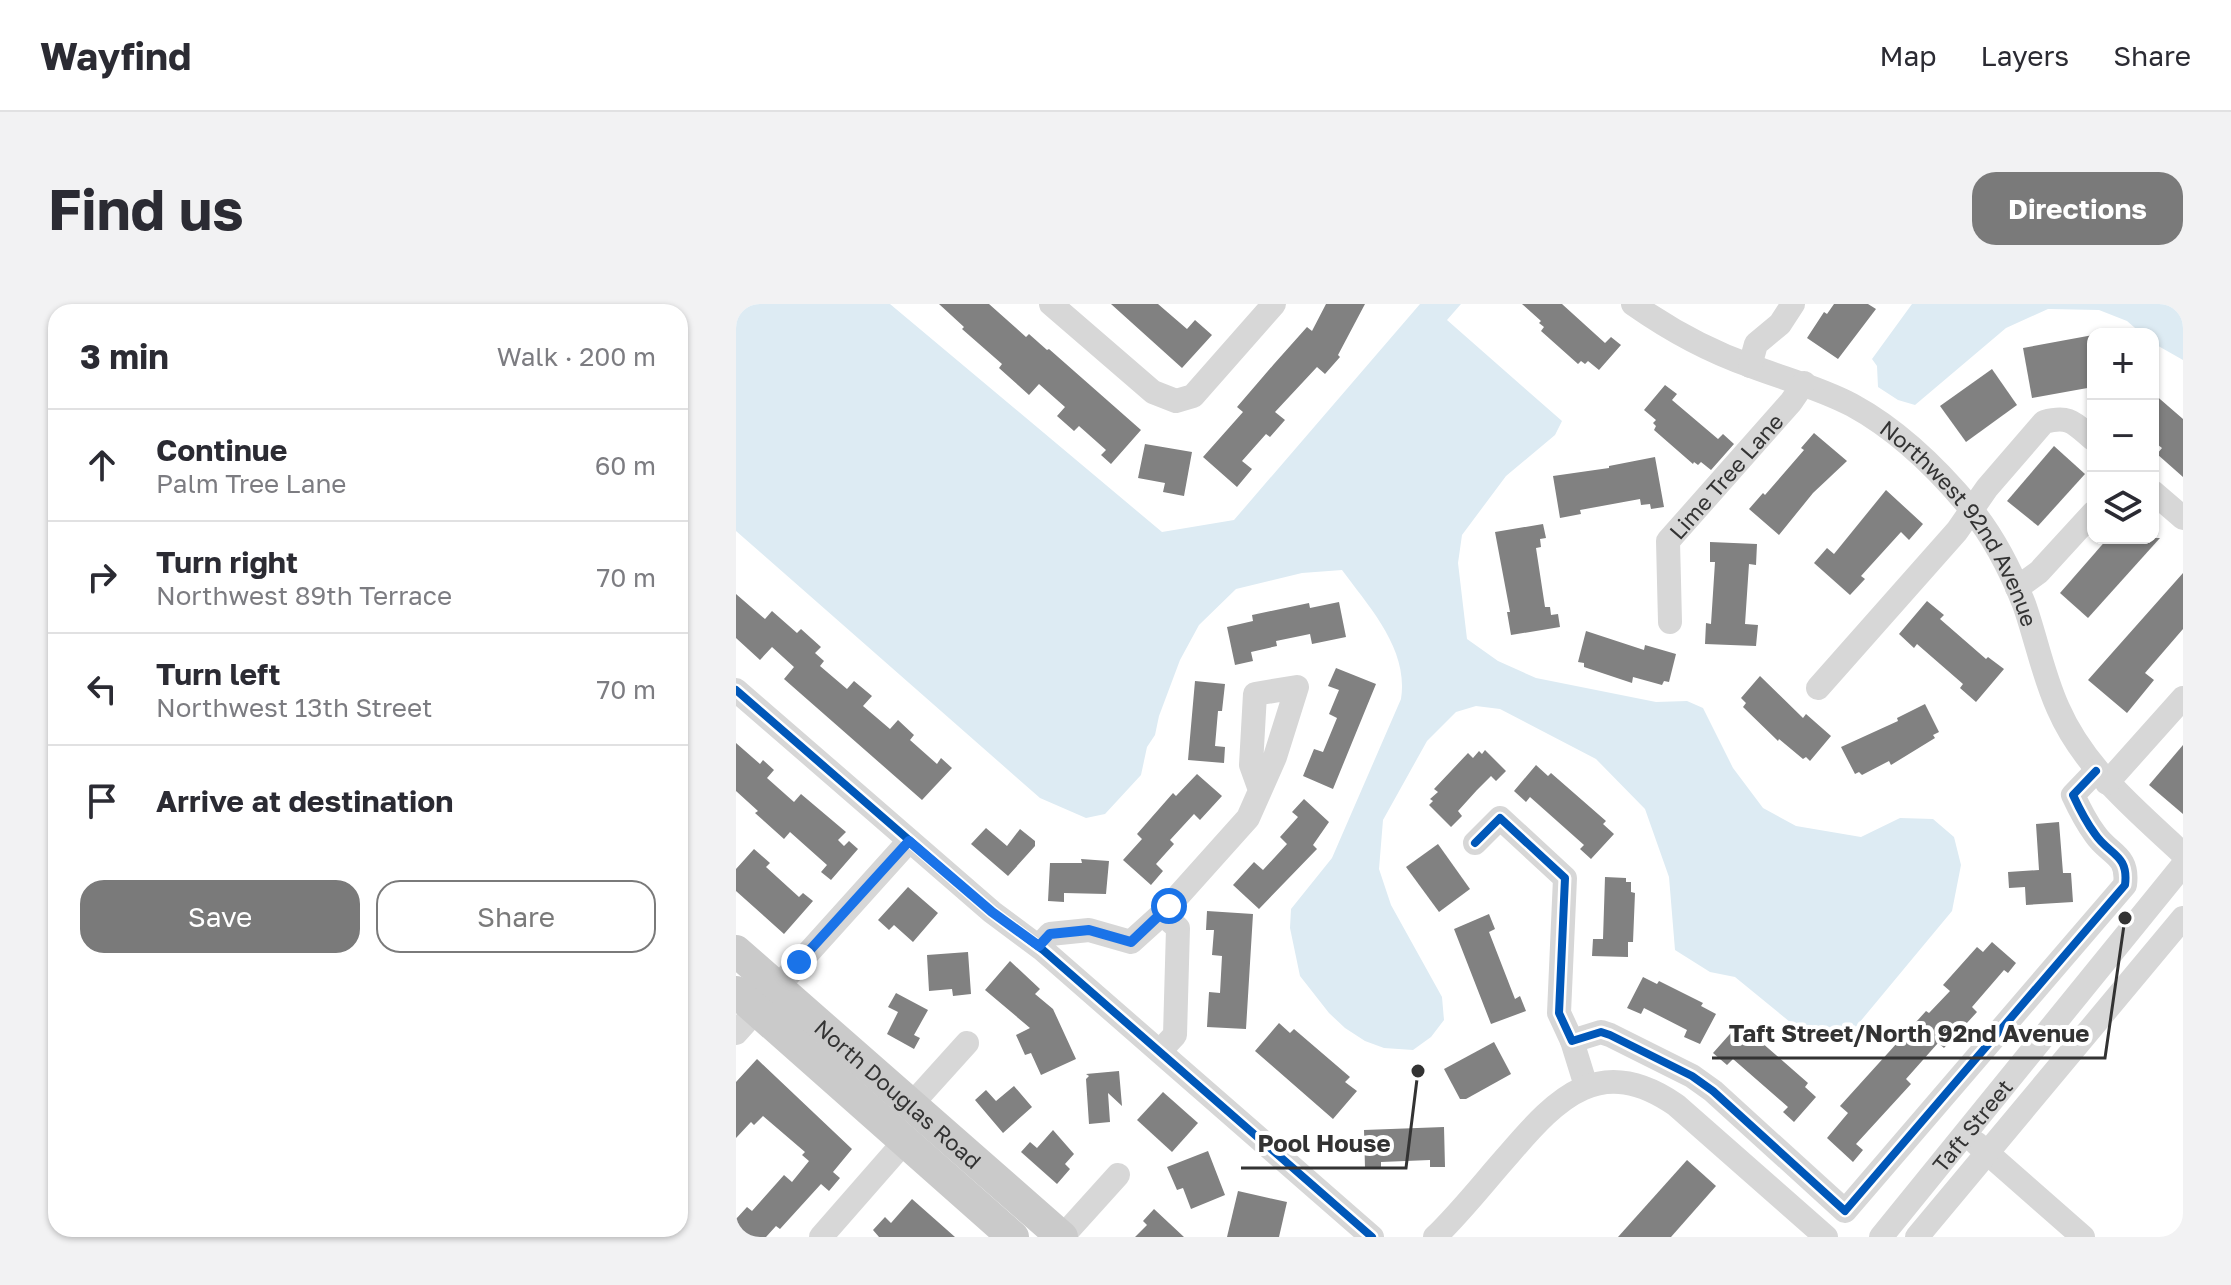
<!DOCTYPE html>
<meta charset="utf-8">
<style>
:root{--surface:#fff;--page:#f2f2f3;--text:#2b2b33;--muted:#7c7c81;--line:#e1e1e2;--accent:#7a7a7a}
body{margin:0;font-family:"Golos Text",sans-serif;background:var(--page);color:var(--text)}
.controls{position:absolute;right:24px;top:24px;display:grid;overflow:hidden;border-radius:16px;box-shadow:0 2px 6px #0004}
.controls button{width:72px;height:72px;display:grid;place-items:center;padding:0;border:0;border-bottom:2px solid var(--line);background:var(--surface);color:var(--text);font:40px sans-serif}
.stop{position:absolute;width:24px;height:24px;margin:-18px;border:6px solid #1a73e8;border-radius:50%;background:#fff}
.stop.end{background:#1a73e8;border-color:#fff;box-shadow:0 2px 8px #0008}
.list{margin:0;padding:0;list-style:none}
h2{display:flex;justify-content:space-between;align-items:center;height:104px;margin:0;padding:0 32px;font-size:34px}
h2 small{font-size:26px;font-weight:400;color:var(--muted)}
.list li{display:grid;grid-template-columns:52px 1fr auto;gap:24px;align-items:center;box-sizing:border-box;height:112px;padding:0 32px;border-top:2px solid var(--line)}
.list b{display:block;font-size:30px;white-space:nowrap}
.list p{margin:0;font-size:26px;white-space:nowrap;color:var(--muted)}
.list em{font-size:26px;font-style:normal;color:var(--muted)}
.actions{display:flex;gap:16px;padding:24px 32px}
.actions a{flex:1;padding:18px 0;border:2px solid var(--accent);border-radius:24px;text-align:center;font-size:28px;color:var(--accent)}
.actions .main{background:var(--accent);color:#fff}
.icon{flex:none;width:44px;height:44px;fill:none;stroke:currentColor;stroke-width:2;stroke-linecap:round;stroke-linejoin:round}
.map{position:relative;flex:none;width:1447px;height:933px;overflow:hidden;border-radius:24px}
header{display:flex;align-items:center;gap:48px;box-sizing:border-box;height:112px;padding:0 40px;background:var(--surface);border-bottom:2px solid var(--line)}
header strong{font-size:38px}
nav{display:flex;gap:44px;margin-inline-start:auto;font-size:28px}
.intro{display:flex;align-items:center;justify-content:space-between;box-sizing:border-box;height:192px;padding:0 48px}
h1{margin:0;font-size:56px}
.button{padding:20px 36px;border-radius:24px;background:var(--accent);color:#fff;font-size:28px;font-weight:700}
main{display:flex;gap:48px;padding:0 48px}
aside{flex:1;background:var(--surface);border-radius:24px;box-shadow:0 2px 6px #0004}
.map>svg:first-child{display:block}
.water{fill:#ddebf3}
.building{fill:#818181}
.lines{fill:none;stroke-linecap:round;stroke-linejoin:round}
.minor{stroke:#d7d7d7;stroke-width:24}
.major{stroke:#cacaca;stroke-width:32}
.cycleway-casing{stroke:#fff;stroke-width:13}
.cycleway{stroke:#0057b8;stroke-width:8}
.route{stroke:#1a73e8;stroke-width:10}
.labels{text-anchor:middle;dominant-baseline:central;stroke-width:8;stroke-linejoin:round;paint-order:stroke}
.street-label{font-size:22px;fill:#333;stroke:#fff}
.leader{fill:none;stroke:#333;stroke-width:3}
.callout-dot{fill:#333;stroke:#fff;stroke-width:3}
.callout-label{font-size:24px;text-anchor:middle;font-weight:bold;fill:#333;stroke:#fff;stroke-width:8;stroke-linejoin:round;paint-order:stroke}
</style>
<header>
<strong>Wayfind</strong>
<nav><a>Map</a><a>Layers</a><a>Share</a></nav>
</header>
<div class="intro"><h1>Find us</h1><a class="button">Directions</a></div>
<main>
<aside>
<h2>3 min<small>Walk · 200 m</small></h2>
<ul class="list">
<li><svg class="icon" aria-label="ahead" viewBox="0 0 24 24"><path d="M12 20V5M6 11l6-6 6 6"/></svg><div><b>Continue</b><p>Palm Tree Lane</p></div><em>60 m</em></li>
<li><svg class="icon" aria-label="right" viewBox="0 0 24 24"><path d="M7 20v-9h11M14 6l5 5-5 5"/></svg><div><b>Turn right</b><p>Northwest 89th Terrace</p></div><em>70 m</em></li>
<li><svg class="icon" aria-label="left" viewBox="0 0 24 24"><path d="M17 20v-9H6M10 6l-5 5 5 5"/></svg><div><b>Turn left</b><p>Northwest 13th Street</p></div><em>70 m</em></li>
<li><svg class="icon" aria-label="arrive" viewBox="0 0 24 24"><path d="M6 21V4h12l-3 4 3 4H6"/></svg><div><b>Arrive at destination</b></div></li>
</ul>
<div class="actions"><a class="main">Save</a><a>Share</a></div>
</aside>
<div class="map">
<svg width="1447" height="933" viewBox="0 0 1447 933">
<rect width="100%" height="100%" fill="#fff"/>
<!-- water -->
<g class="water">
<path d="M 0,0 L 154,0 L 426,228 L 498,216 L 684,0 L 725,0 L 711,16 L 826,117 L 819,131 L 770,172 L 726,231 L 722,259 L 731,335 L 762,357 L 800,374 L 920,398 L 951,397 L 967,404 L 997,464 L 1027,504 L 1060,522 L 1125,533 L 1164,514 L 1197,515 L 1218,533 L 1225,561 L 1216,607 L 1118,725 L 1076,736 L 999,673 L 974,668 L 939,646 L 933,573 L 909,505 L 860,455 L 764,405 L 740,402 L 720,408 L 691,437 L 647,516 L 643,565 L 655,601 L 706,693 L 708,716 L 695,733 L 677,746 L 648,744 L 629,737 L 609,724 L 593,709 L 564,672 L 554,624 L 555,605 L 596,554 L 665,395 C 673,345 633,303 606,266 L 566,269 L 500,285 L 463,321 L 444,356 L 423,412 L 419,431 L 411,443 L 405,471 L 369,510 L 350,514 L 304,494 L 0,227 Z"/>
<polygon points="1176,0 1447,0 1447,56 1417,39 1417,30 1406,30 1391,17 1363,6 1312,5 1270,24 1179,101 1162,96 1142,83 1141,62 1136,55"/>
</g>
<!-- building -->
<g class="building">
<polygon points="203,0 253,0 290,33 293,30 311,46 313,45 405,126 375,160 365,151 370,146 343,122 338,127 321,112 329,103 303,80 293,91 263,64 266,60 226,25 228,23"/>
<polygon points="375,0 422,0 451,25 459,16 476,31 446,64"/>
<polygon points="590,0 629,0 602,51 604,53 589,70 581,63 539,108 549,116 534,133 530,130 506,157 516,165 501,183 467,153 507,108 501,103 538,60 571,23 576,27"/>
<polygon points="786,0 826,0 869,39 875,33 885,41 863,66 852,57 849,60 845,57 842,60 805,27 808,23 803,19 805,17"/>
<polygon points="1098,0 1132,0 1140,5 1102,55 1071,34 1088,8 1091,10"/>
<polygon points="1357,31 1357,83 1296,94 1287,44"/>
<polygon points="1256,65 1281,101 1230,138 1204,102"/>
<polygon points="929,81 941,90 936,96 982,135 987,130 998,140 975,166 965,158 962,161 958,158 957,160 918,126 920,122 917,119 920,116 908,106"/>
<polygon points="1417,89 1447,115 1447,173 1421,150 1426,144 1417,137"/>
<polygon points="1078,129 1111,157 1077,189 1043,231 1013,205 1027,189 1029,191 1068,146 1065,144"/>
<polygon points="409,140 456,148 448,192 427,188 429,179 402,174"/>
<polygon points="1318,142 1349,170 1302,222 1271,197"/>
<polygon points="919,153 928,203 915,205 914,200 905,201 904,195 844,206 845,210 824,214 817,172 873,164 873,162"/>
<polygon points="1150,186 1187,220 1173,236 1165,228 1125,272 1129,275 1114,291 1078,259 1091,244 1098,250"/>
<polygon points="807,220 810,234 804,235 805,243 800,244 809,303 814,303 815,311 822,310 824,323 775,331 771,308 774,308 759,228"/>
<polygon points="1372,234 1424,234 1352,314 1324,289"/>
<polygon points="974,238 1021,240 1020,261 1013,260 1009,320 1022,321 1020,342 969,340 970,319 975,320 979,258 974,258"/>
<polygon points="1447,269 1447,325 1409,369 1418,376 1391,409 1352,376"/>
<polygon points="0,290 29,315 36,307 61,329 65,325 85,343 79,349 88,357 84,362 111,385 118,377 136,392 127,402 154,425 162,416 178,431 174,436 201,460 205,454 216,464 186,496 48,375 58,363 36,343 24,356 0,334"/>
<polygon points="1191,297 1208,311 1204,315 1250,355 1252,353 1268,365 1240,398 1224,384 1227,380 1181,340 1178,344 1163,330"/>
<polygon points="603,298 610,333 576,340 574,330 540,337 541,342 515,348 517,357 499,361 491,323 517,317 516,311 573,299 574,304"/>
<polygon points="850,327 908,346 909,341 940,350 933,378 928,377 926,381 897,373 896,379 848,363 848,359 842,358"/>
<polygon points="600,364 640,380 597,485 567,472 578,445 587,448 601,414 593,410 603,386 592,382"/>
<polygon points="1024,372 1067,414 1070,410 1095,432 1074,457 1070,453 1067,455 1043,435 1042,437 1007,403 1010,399 1005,394"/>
<polygon points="459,377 489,380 486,407 482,407 479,442 489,443 488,459 452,456"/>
<polygon points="1189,400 1203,428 1197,431 1199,434 1155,461 1153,457 1126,471 1123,468 1119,470 1105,443 1162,417 1161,414"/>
<polygon points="0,439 24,460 27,456 38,466 31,474 58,498 65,490 110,528 102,536 108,542 113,537 122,545 95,576 85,568 91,561 54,528 48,535 19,509 22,507 0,487"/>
<polygon points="1447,441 1447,510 1413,481"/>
<polygon points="749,446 770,467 760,477 755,472 741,486 722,507 726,512 715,523 693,501 697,497 694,495 702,488 698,485 732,449 737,454 743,447 746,450"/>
<polygon points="800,461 812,472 815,469 870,517 867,520 878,530 855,555 844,545 848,541 794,493 790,498 778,487"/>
<polygon points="461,470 486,492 464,516 458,510 434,536 438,540 420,560 427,567 415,581 387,556 406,535 401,530 437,489 440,492"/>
<polygon points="568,495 593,518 577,541 581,545 523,605 497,581 518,558 527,566 551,540 544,533 562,513 556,508"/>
<polygon points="1323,518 1327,569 1335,569 1337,598 1290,601 1289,583 1273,584 1272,568 1303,566 1300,520"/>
<polygon points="250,524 271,542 284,525 299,537 299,542 272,572 235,540"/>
<polygon points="702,540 734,585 703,608 670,563"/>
<polygon points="18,545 34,559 30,563 63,593 67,589 77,597 48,630 0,587 0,565"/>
<polygon points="345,555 373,557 370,590 328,589 328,598 312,597 314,559 346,559"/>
<polygon points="869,573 890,574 890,578 895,578 895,588 899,589 897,638 892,638 892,653 856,652 857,635 867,635"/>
<polygon points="172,583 202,609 177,638 158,621 153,626 142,616"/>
<polygon points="471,607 517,610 510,725 471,723 473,688 484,689 486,652 476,651 478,626 470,626"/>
<polygon points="753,610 759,625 753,628 779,695 784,692 790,707 755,720 718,625"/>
<polygon points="1256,638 1280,659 1272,669 1268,666 1236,703 1241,708 1208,744 1202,739 1170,775 1175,780 1120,840 1127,846 1117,858 1091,834 1112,809 1104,802 1190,707 1193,709 1214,687 1207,681 1241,643 1247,648"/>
<polygon points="232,648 235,690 217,692 216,685 193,687 191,651"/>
<polygon points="274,657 304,685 299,690 317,705 340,755 305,771 295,749 289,751 280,731 294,724 249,686"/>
<polygon points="907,673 921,680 923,677 967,699 965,702 980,710 964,740 948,733 951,726 908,704 905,710 891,704"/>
<polygon points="160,689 192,706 178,731 184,734 178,745 151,730 162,708 152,703"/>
<polygon points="543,719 554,729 558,725 614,773 609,778 621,787 597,815 519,747"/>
<polygon points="1001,722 1015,734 1017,731 1072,779 1069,783 1080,793 1058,818 1047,808 1052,803 997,755 991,761 977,749"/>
<polygon points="758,738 775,770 730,795 724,795 708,765"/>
<polygon points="21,755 116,845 97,868 104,874 93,887 85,880 44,925 40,922 30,933 0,933 0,915 11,903 16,907 48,871 56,878 73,857 66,851 69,848 27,812 18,821 15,818 0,834 0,778"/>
<polygon points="383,767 386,802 372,789 374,818 353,820 350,775 353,772 350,770"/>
<polygon points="278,782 296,803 267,829 239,796 250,786 260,797"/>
<polygon points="427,788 462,819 436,848 401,816"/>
<polygon points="708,823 709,863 694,863 694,856 645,858 645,864 629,864 628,826"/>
<polygon points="317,826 338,850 329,860 334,865 321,880 285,848 294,838 301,844"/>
<polygon points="472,847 489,891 455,905 447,884 441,886 431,863"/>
<polygon points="951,856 980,882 935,933 882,933"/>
<polygon points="502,887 551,898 543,933 491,933"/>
<polygon points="176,895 219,933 143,933 137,926 149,913 155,919"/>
<polygon points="418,905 448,933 399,933 411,921 407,917"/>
</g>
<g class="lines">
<!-- minor -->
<g class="minor">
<polyline points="315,0 417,88 440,97 457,92 538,0"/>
<path id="s1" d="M 897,0 C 934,26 972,47 1015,62 C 1049,75 1084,84 1116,101 C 1162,126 1202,165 1235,205 C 1257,232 1275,267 1288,300 C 1300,334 1307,371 1322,404 C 1348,464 1400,506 1447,550"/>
<polyline points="1014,62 1020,40 1044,20 1057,0"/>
<polyline points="1417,188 1447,214"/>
<polyline points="1281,284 1303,268 1357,209"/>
<path id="s2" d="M 934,318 L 932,237 L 1055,98 L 1068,79"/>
<path d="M 1082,384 L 1221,227 L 1251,184 L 1308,118 C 1334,111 1338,119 1357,135"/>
<polyline points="0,386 256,608 307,646 636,933"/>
<polyline points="1371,479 1447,394"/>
<path d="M 739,539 L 764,514 L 829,574 L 823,709 L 836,737 L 865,728 L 874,731 L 956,772 L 977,787 L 1109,907 L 1389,581 C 1393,550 1373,551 1359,530 C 1350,518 1343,504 1337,491 L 1360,467"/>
<polyline points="303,642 314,630 353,626 395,638 426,610 512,514 539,453 561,383 519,390 515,461 524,486"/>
<polyline points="0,729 173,537"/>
<polyline points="836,737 850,782"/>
<polyline points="424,747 439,731 442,624 426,610"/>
<polyline points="175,801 231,739"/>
<polyline points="1240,839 1347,933"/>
<polyline points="85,933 169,837"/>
<polyline points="326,933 382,871"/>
<path d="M 699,933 C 726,907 749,877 774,849 C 822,793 865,749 940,801 L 1090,933"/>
<path id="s3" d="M 1145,933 L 1447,561"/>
<polyline points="1181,933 1447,614"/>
</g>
<!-- major -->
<g class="major">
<path id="s4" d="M 0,647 L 326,933"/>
<polyline points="0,688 277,933"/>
</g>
<!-- cycleway casing -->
<g class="cycleway-casing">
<g id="cycleway">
<polyline points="0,386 256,608 307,646 636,933"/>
<path d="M 739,539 L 764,514 L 829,574 L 823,709 L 836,737 L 865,728 L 874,731 L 956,772 L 977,787 L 1109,907 L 1389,581 C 1393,550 1373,551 1359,530 C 1350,518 1343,504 1337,491 L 1360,467"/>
</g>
</g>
<!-- cycleway -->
<use href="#cycleway" class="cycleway"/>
</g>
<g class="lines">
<!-- route -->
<polyline class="route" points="63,658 173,537 256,608 303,642 314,630 353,626 395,638 433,602"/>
</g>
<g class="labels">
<!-- street labels -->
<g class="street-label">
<text stroke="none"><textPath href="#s2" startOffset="168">Lime Tree Lane</textPath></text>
<text stroke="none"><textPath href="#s1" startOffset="406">Northwest 92nd Avenue</textPath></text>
<text stroke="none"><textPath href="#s4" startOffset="216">North Douglas Road</textPath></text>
<text stroke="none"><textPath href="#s3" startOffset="144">Taft Street</textPath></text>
</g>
</g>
<!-- callouts -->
<path class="leader" d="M1389 614L1369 754H976M682 767L670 864H505"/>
<g class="callout-dot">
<circle cx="1389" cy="614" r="8"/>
<circle cx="682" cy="767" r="8"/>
</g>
<g class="callout-label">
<text x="1173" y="738">Taft Street/North 92nd Avenue</text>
<text x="588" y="848">Pool House</text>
</g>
</svg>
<div class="controls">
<button>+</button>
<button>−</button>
<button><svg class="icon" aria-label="layers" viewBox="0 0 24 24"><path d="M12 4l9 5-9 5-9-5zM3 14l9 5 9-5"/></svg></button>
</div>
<div class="stop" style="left:433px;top:602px"></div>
<div class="stop end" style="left:63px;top:658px"></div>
</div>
</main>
